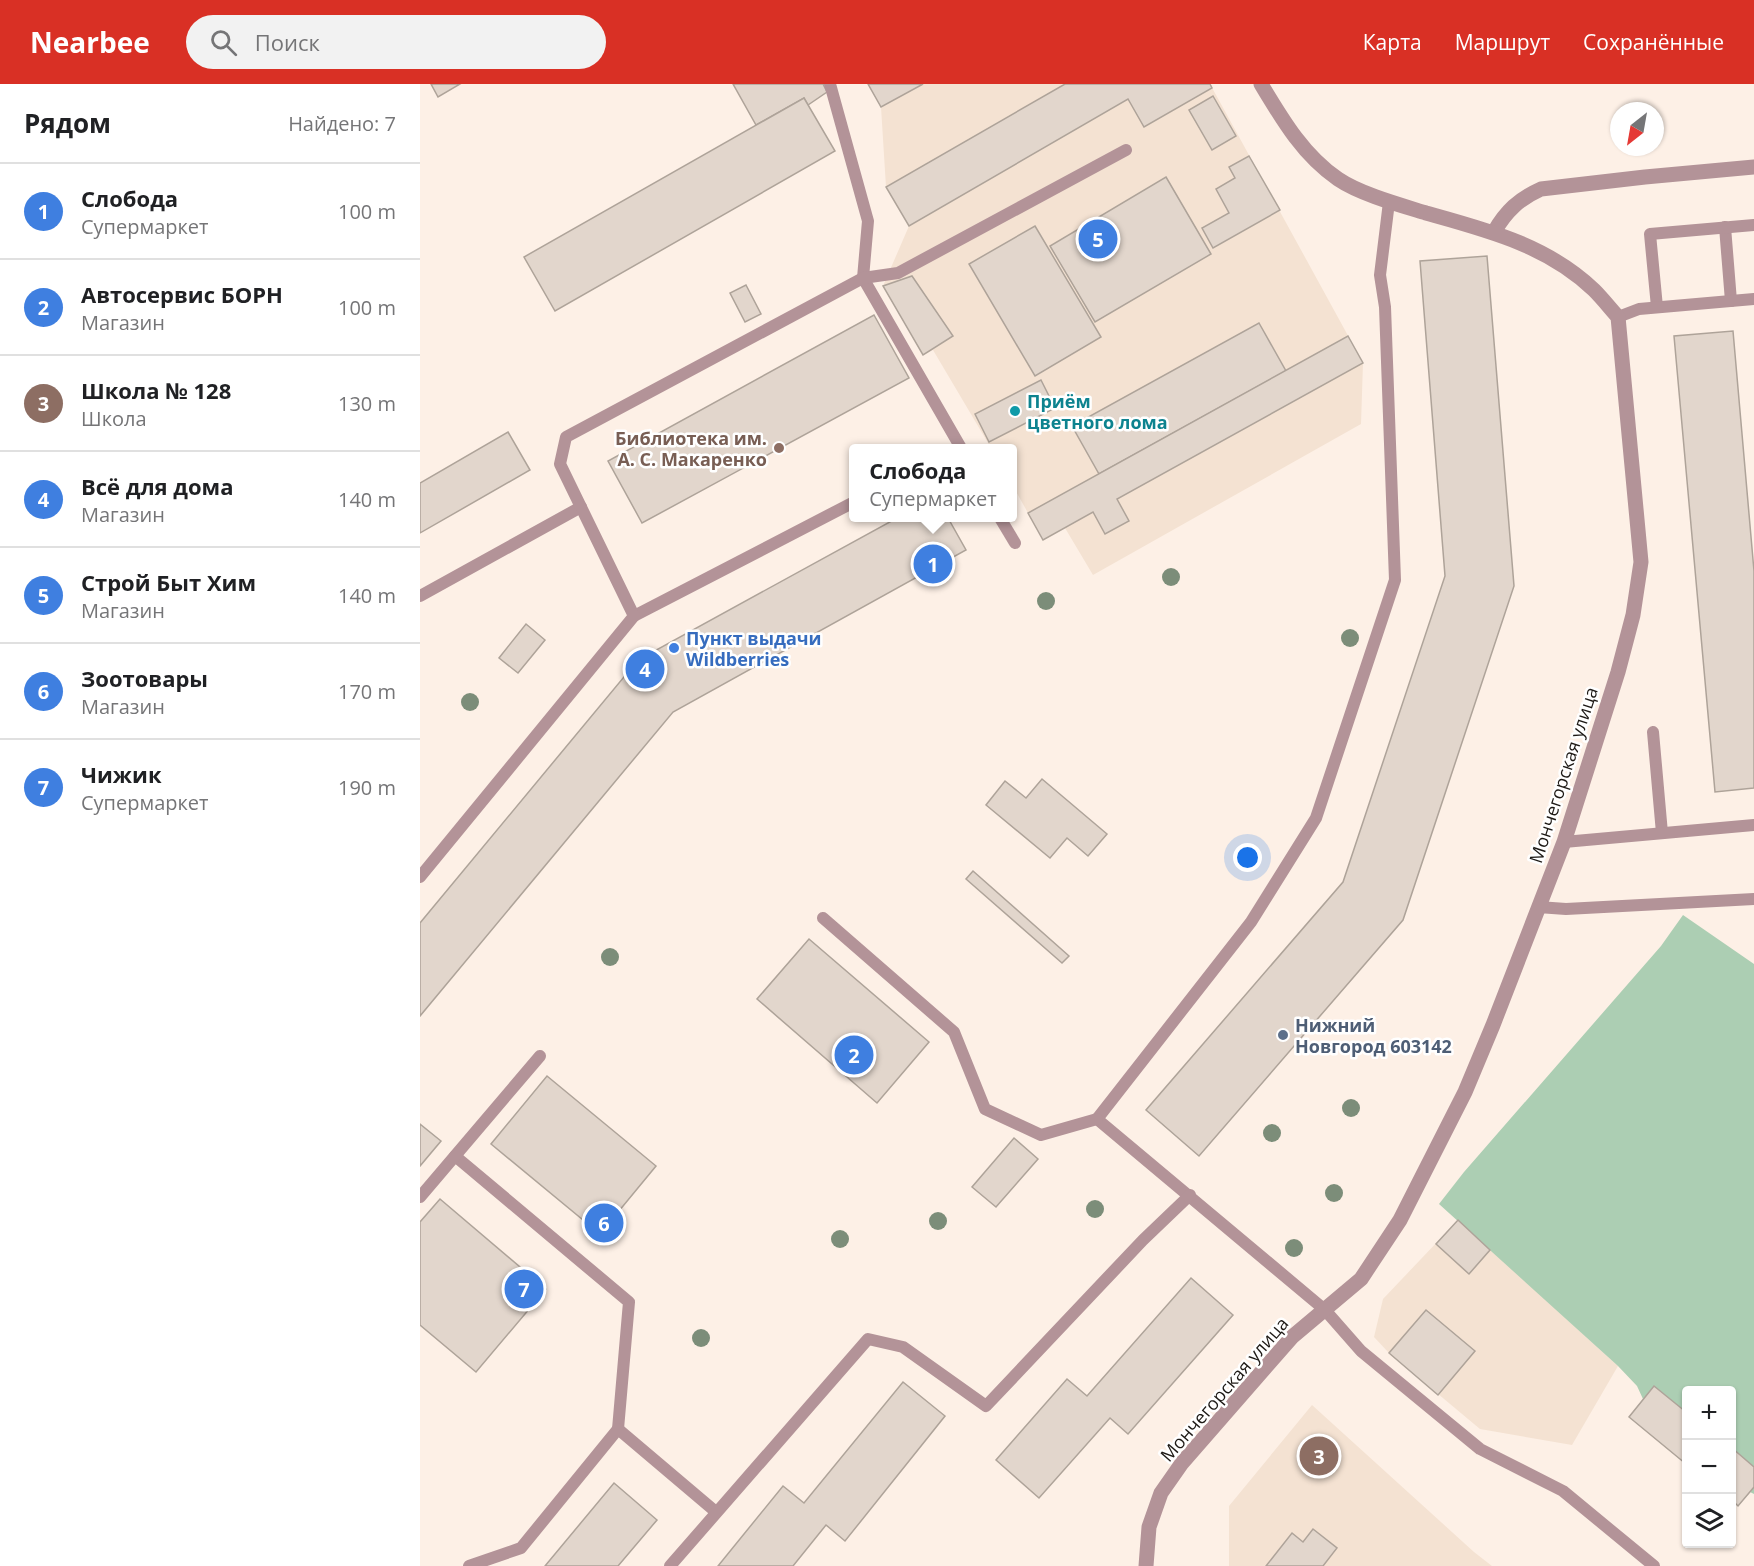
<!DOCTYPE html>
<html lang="ru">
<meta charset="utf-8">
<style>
:root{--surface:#fff;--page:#f2f2f2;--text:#202124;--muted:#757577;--line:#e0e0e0;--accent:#d93025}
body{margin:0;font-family:"Open Sans",sans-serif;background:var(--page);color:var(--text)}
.controls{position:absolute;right:18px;bottom:18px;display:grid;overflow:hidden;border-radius:6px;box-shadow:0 2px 4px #0004}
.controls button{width:54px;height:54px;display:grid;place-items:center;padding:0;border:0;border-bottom:2px solid var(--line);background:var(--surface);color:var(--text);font:30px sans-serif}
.compass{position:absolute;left:1190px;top:18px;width:54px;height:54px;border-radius:50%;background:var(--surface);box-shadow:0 2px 4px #0004;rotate:211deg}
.you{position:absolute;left:828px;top:774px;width:21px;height:21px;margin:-15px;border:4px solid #fff;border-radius:50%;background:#1a73e8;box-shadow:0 0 0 9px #1a73e833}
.badge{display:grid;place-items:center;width:39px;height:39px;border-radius:50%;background:var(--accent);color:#fff;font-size:20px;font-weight:700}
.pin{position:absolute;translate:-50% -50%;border:3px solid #fff;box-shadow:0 2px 6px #0006}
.popup{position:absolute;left:429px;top:360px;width:168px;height:78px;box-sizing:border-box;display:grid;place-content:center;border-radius:6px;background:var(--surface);filter:drop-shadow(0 2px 4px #0005);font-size:20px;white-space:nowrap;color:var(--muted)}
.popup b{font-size:22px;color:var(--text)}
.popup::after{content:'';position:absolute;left:50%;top:100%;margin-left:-12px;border:12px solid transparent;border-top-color:var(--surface)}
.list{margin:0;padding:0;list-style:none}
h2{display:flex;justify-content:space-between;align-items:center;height:78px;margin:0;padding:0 24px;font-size:26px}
h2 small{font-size:20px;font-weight:400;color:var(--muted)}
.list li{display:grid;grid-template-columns:39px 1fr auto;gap:18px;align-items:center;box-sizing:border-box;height:96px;padding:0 24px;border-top:2px solid var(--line)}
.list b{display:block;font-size:22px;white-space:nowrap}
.list p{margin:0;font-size:20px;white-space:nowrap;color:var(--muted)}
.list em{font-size:20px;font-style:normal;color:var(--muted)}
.icon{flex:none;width:33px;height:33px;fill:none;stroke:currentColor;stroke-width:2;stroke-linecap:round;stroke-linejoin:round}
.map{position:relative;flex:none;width:1334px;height:1482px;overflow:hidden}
header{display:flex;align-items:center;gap:36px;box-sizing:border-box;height:84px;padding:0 30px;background:var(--accent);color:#fff}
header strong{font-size:28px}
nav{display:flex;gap:33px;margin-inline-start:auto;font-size:21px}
.search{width:420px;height:54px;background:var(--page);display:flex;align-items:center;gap:15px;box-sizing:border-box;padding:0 21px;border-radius:33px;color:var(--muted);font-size:22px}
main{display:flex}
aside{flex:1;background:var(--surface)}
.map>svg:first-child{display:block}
.built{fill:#f4e2d2}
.green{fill:#acceb3}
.building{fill:#e2d6cc;stroke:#aea399;stroke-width:1.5}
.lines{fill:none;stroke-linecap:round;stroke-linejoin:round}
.lane{stroke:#b39398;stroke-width:12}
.street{stroke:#b39398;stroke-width:15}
.tree{fill:#7c8d79}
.culture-dot{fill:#0f9aa8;stroke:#fff;stroke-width:2}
.education-dot{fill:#8d6e63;stroke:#fff;stroke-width:2}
.shop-dot{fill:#3f7fe0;stroke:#fff;stroke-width:2}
.service-dot{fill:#5c6f8a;stroke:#fff;stroke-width:2}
.labels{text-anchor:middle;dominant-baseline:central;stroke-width:5;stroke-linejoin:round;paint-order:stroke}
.culture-label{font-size:18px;font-weight:bold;fill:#0d838f;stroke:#fff;text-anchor:start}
.education-label{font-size:18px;font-weight:bold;fill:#785e54;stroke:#fff;text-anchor:end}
.shop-label{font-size:18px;font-weight:bold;fill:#366cbe;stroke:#fff;text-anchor:start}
.street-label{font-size:18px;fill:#1d1915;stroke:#fff}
.service-label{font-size:18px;font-weight:bold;fill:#4e5e75;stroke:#fff;text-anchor:start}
</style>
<header>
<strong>Nearbee</strong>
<div class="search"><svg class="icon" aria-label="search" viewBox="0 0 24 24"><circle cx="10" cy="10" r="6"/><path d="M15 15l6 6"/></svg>Поиск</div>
<nav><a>Карта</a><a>Маршрут</a><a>Сохранённые</a></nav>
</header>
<main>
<aside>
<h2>Рядом<small>Найдено: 7</small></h2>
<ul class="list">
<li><span class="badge" style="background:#3f7fe0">1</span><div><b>Слобода</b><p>Супермаркет</p></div><em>100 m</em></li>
<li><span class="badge" style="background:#3f7fe0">2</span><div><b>Автосервис БОРН</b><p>Магазин</p></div><em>100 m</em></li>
<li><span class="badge" style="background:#8d6e63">3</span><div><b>Школа № 128</b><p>Школа</p></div><em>130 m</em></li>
<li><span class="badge" style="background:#3f7fe0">4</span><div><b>Всё для дома</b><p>Магазин</p></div><em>140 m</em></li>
<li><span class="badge" style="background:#3f7fe0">5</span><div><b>Строй Быт Хим</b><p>Магазин</p></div><em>140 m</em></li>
<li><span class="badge" style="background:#3f7fe0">6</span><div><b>Зоотовары</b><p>Магазин</p></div><em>170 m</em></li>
<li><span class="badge" style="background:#3f7fe0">7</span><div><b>Чижик</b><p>Супермаркет</p></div><em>190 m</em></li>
</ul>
</aside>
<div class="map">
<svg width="1334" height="1482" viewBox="0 0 1334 1482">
<rect width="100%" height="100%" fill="#fdf0e6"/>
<!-- built -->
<g class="built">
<polygon points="448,0 790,0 943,279 941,340 673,491 645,444 623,456 593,402 592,364 571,364 513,266 503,271 463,202 489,142 466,103 461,23"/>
<polygon points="1038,1136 1198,1282 1152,1361 1060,1345 969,1269 954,1253 963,1215"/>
<polygon points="892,1321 1054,1468 1072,1482 809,1482 809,1422"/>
</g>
<!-- green -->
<polygon class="green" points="1263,831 1334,880 1334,1410 1330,1408 1318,1422 1312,1416 1312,1306 1266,1306 1266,1380 1209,1333 1223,1315 1217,1302 1198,1282 1019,1120 1044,1088 1241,862"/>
<!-- building -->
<g class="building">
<polygon points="11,0 40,0 18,13"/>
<polygon points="313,0 403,0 407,8 388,21 384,14 336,41"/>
<polygon points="448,0 503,0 461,23"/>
<polygon points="645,0 790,0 792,4 724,43 708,15 489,142 466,103"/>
<polygon points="793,12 816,52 792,66 769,26"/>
<polygon points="384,14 415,67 135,227 104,173"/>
<polygon points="829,72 860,126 793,164 782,144 809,129 796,105 815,94 809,83"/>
<polygon points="746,93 791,170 675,238 630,162"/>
<polygon points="615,142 681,253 615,292 549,180"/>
<polygon points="1067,172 1094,502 983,836 779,1072 726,1026 923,798 1025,492 1000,177"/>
<polygon points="492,192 533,252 503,271 463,202"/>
<polygon points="326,201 341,230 325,238 310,209"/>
<polygon points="454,231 489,294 222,439 188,377"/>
<polygon points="839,239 866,287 679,390 652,342"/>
<polygon points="1313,247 1334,487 1334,704 1295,708 1254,252"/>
<polygon points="928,252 943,279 697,415 709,437 685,450 673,428 623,456 608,429"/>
<polygon points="621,296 635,324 569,358 555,330"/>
<polygon points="88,348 110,386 0,449 0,399"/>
<polygon points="477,434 528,434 546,466 253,628 0,932 0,839 218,576"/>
<polygon points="106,540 125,556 98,589 79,574"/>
<polygon points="622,695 687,750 668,772 647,754 630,774 566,721 585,697 606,714"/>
<polygon points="553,787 649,872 642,879 546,795"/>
<polygon points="389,855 509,958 457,1019 337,915"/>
<polygon points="127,992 236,1082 180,1150 71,1060"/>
<polygon points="0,1040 21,1057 0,1082"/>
<polygon points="594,1054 618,1075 576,1123 552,1103"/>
<polygon points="20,1115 126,1205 56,1288 0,1241 0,1138"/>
<polygon points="1038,1136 1070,1166 1049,1190 1016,1160"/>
<polygon points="771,1194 813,1231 708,1350 690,1334 619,1414 576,1376 647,1295 667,1312"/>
<polygon points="1006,1226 1055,1267 1018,1311 969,1269"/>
<polygon points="483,1298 525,1332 425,1457 406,1441 373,1482 298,1482 363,1402 384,1419"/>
<polygon points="1234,1302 1266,1328 1266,1380 1209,1333"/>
<polygon points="1312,1364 1334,1383 1334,1403 1318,1422 1312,1416"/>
<polygon points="194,1399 237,1436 198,1482 125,1482"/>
<polygon points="893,1445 917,1464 903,1482 846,1482 872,1449 883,1458"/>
</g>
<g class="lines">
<!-- lane -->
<g class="lane">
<polyline points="410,0 448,137 443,194 541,364"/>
<polyline points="969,118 960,191 965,223 975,496 896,734 831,838 677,1035 905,1226 941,1267 1060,1365 1143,1407 1234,1482"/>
<polyline points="1305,143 1311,217"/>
<polyline points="1237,223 1230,150 1334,141"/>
<polyline points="1198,233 1219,225 1334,215"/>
<polyline points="580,434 595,459"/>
<polyline points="0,512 161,423"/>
<polyline points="214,532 434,418"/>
<polyline points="1233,648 1242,749"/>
<polyline points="1144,758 1334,741"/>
<polyline points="0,793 214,532 140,380 146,353 443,194 478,189 706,66"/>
<polyline points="1118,823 1146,825 1334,815"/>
<polyline points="403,834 534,948 565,1025 621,1051 677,1035"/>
<polyline points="35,1072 209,1218 198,1345"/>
<polyline points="0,1113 120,972"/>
<polyline points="49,1482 101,1464 198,1345 296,1428"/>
<polyline points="250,1482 448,1255 483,1263 566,1322 723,1156 770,1111"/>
</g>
<!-- street -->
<g class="street">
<path d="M 1074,148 C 1086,127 1099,115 1121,105 L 1225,93 L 1334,83"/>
<path d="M 726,1482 L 729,1443 L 741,1409 L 762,1379 L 872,1253 L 941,1195 L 980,1136 L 1045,1008 L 1073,941 L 1144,758 L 1198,588 L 1213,531 L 1221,478 L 1198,233 C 1190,224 1182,214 1174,206 C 1127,161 1067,146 1006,129 C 980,121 940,110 918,95 C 883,71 862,35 841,0"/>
</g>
</g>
<!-- trees -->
<g class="tree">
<circle cx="751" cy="493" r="9"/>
<circle cx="626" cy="517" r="9"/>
<circle cx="930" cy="554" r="9"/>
<circle cx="50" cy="618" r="9"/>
<circle cx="190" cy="873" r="9"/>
<circle cx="931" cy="1024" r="9"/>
<circle cx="852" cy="1049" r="9"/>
<circle cx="914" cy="1109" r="9"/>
<circle cx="675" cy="1125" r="9"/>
<circle cx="518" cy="1137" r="9"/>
<circle cx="420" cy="1155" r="9"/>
<circle cx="874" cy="1164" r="9"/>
<circle cx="281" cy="1254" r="9"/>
</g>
<!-- markers -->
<circle class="culture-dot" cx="595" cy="327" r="6"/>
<circle class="education-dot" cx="359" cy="364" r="6"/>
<circle class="shop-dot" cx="254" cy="564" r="6"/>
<circle class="service-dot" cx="863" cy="951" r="6"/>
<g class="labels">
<!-- culture labels -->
<g class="culture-label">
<text x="607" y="317">Приём<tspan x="607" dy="21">цветного лома</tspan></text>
</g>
<!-- education labels -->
<g class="education-label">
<text x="347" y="354">Библиотека им.<tspan x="347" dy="21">А. С. Макаренко</tspan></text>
</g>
<!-- shop labels -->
<g class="shop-label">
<text x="266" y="554">Пункт выдачи<tspan x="266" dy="21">Wildberries</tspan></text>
</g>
<!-- street labels -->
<g class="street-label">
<text transform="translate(1143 691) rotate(-72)">Мончегорская улица</text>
<text transform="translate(804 1305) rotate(-49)">Мончегорская улица</text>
</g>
<!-- service labels -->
<g class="service-label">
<text x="875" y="941">Нижний<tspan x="875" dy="21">Новгород 603142</tspan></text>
</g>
</g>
</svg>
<div class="controls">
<button>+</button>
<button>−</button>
<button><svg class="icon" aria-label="layers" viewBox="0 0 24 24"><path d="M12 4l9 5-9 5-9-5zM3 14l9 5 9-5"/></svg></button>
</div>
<svg class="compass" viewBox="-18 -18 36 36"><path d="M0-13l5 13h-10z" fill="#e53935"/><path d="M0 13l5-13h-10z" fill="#757577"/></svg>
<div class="you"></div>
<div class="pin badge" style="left:513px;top:480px;background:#3f7fe0">1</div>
<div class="popup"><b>Слобода</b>Супермаркет</div>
<div class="pin badge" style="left:434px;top:971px;background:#3f7fe0">2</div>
<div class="pin badge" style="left:899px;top:1372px;background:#8d6e63">3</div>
<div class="pin badge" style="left:225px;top:585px;background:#3f7fe0">4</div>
<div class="pin badge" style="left:678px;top:155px;background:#3f7fe0">5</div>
<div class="pin badge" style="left:184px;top:1139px;background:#3f7fe0">6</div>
<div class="pin badge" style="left:104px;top:1205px;background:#3f7fe0">7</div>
</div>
</main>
